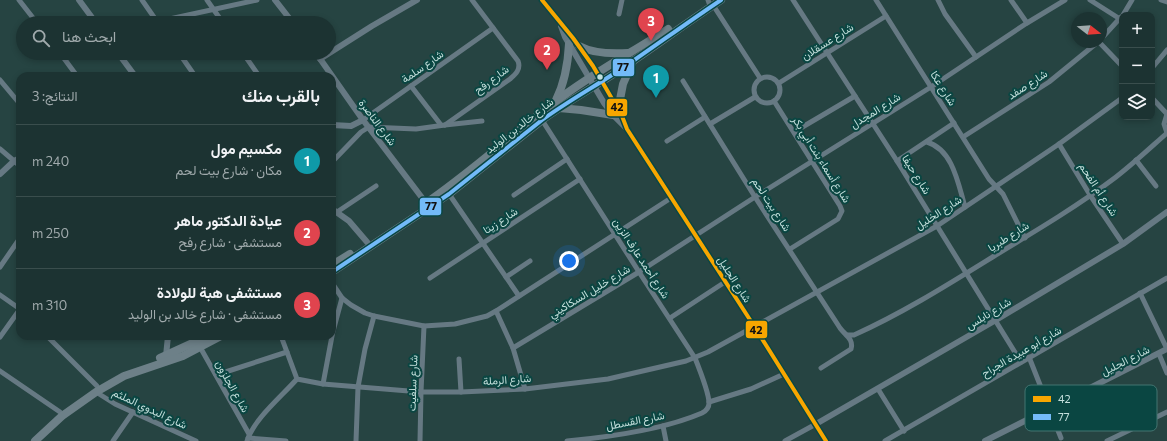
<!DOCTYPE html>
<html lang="ar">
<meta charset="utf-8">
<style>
:root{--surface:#1c3332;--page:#293f3e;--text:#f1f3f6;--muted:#a0aaac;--line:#3a4e4d;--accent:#8da9a6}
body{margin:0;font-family:Commissioner,Vazirmatn,sans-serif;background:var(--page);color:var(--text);direction:rtl}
.controls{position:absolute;right:12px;top:12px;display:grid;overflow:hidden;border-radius:8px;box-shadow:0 2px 6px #0003}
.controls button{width:36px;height:36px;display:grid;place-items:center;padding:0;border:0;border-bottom:1px solid var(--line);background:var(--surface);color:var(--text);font:20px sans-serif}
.compass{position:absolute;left:1071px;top:12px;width:36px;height:36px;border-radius:50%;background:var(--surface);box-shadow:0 2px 6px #0003;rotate:107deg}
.you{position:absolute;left:569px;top:261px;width:14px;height:14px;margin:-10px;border:3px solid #fff;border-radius:50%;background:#1a73e8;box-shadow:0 0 0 6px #1a73e833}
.badge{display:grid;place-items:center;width:26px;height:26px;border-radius:50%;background:var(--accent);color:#fff;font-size:13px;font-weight:700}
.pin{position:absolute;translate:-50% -33px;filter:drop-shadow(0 1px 2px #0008)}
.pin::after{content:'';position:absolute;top:21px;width:14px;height:12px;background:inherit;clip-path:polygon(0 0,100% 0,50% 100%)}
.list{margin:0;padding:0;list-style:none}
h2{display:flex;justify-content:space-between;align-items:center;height:52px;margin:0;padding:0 16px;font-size:17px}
h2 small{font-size:13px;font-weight:400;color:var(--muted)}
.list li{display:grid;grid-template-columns:26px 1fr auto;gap:12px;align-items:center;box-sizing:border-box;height:72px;padding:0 16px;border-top:1px solid var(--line)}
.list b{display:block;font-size:15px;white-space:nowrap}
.list p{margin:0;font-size:13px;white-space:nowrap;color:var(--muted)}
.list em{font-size:13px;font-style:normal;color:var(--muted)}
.icon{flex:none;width:22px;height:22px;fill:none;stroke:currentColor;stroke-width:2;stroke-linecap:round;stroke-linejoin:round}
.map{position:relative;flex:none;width:1167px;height:441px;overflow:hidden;direction:ltr}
.search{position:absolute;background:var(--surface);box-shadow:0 2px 6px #0003;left:16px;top:16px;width:320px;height:44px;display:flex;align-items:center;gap:10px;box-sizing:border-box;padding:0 14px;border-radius:22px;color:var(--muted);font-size:15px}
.panel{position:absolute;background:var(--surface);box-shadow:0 2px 6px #0003;left:16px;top:72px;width:320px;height:268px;border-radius:12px;direction:rtl}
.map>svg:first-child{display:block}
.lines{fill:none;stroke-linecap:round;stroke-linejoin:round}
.minor{stroke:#667983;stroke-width:5}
.tertiary{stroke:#667983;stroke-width:6}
.primary{stroke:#6d8088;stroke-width:8}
.bus-1-casing{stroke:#0a4642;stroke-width:7}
.bus-2-casing{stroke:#0a4642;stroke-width:7}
.bus-1{stroke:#f7a600;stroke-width:4}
.bus-2{stroke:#73baf8;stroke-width:4}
.bus-dot{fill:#c4dfdc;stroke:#0a4642;stroke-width:1.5}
.labels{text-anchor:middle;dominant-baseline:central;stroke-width:4;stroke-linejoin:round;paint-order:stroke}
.street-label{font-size:11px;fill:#c4dfdc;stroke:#0a4642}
.key{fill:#0a4642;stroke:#427470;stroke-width:1}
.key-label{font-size:11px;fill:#c4dfdc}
.line-badge{stroke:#0a4642;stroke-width:1.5}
.pale-badge-label{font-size:11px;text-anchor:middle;font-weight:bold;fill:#111}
</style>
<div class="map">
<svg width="1167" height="441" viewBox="0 0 1167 441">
<rect width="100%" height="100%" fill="#264442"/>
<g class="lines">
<!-- minor -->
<g class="minor">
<polyline points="19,0 37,23"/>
<polyline points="142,0 158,23"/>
<polyline points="207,0 223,23"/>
<polyline points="708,0 709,3"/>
<polyline points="793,0 897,161 1021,362"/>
<polyline points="876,0 989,179 1003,194 1025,238"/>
<polyline points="938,0 945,14 976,57"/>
<polyline points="1011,0 1027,23"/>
<polyline points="1090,0 1120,19"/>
<polyline points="1161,0 1167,2"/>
<polyline points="713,5 760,78"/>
<polyline points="619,14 622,0"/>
<polyline points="1123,15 1132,0"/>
<polyline points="151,23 257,0"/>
<polyline points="1101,39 1121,17"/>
<polyline points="1099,42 1122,66"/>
<polyline points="60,53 77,76"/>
<polyline points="179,53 195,76"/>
<polyline points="243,53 259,76"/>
<polyline points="1152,68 1167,50"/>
<circle cx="767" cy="90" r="13"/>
<polyline points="0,80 20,104"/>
<path d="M 683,81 L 755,197 L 840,328 C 845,335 854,339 851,349 L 821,368"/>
<polyline points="779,83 886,16"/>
<polyline points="411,86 441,125"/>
<polyline points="1152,98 1167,114"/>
<polyline points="774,101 840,206 842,211 838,219 790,249"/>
<polyline points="1167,114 1164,124 1167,133"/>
<polyline points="363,120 493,28"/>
<path d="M 542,120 L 639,272 L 695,358 C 699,368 709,393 709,403 C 709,408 706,411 702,413 C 663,430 609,437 567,441"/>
<polyline points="710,124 755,97"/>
<path d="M 445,125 L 510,79 C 516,74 521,69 518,61 L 472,0"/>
<polyline points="794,132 855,96"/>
<polyline points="963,137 1049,82 1098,42"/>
<polyline points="667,141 705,117"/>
<path d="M 927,142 C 953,150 958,183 965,207"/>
<polyline points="1059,144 1090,195 1123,244"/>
<polyline points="0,149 20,166"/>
<polyline points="1136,160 1156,186"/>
<polyline points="897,161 954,123"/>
<polyline points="332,162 361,132 369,127 416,129 445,125 482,121"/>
<polyline points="449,194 519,296"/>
<polyline points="514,195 567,159"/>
<polyline points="337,212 376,186"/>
<polyline points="0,267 20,238"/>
<polyline points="506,277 530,261"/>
<polyline points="430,278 580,179"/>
<polyline points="332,283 342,298 351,305 365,313 374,316 424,326 455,324 487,316 496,311 671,198"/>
<polyline points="1140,293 1167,349"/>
<polyline points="0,295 20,309"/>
<polyline points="496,311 513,348 525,389"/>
<polyline points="670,318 725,282"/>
<polyline points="332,335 342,298"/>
<path d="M 847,335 L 854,335 C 905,312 952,282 999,253 C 1039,229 1079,205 1116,177 C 1134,163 1150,148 1167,133"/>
<polyline points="47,336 97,386"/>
<polyline points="281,336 297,379 323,384 421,392 461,392 525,389 608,379 686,361 708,352 937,226 1059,144 1122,98"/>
<polyline points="0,337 20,309"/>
<polyline points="200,347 249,434"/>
<polyline points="513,348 639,272 755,197 931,87 1027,23 1065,0"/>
<polyline points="1159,354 1167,373"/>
<polyline points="1029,357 1061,438"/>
<polyline points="459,359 461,392"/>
<polyline points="0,371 60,412"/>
<polyline points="216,375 287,352"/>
<polyline points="323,384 332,336"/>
<polyline points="878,389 904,431"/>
<polyline points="96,392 115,404 196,441"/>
<polyline points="709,402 751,389 784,374"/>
<polyline points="663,426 666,441"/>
<polyline points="248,438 286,441"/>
<polyline points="113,441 133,412"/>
<path d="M 247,441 C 254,419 281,397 297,379"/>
<polyline points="356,441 358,387 365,349 374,316"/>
<polyline points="420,441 421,392 424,326"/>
<polyline points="785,441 816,424"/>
<polyline points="885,441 1167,278"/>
<polyline points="1107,441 1167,412"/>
</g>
<!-- tertiary -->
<g class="tertiary">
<polyline points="79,0 96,23"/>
<polyline points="275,0 293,23"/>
<polyline points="542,0 573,38 593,66 622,116 627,129 754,326 826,441"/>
<polyline points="561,26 565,37 604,103 613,115 627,129"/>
<polyline points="118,53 135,76"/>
<polyline points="316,53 363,120 426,203"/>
<polyline points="320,59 372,26 417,0"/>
<polyline points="332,125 351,126 363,120"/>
<polyline points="0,174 14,161 20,158"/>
<polyline points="332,209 349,221 367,242"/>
<polyline points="166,356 168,336"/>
<polyline points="816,424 996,320 1123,244 1167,212"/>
<polyline points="985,441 1167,349"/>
</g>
<!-- primary -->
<g class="primary">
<path d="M 579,46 C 594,54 612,54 628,53"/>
<path d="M 556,100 C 565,82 568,64 569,44"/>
<polyline points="559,108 581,110 613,115"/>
<polyline points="618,110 623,84 633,61"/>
<path d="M 423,205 C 469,174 511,135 555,102 C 591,74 631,53 668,29"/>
<polyline points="332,265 350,254"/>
<path d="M 332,272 L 449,194 L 542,120 C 571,99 603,82 633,61 C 662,41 691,20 721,0"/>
<polyline points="160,358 208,336"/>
<polyline points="35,441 62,416 96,392 124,376 183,356 221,336"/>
</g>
<!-- bus-1 casing -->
<g class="bus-1-casing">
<polyline id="bus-1" points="542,0 573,38 593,66 622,116 627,129 754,326 826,441"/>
</g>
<!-- bus-2 casing -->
<g class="bus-2-casing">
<path id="bus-2" d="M 332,272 L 449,194 L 542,120 C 571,99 603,82 633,61 C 662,41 691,20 721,0"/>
</g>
<!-- bus-1 -->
<use href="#bus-1" class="bus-1"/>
<!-- bus-2 -->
<use href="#bus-2" class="bus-2"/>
</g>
<!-- markers -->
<circle class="bus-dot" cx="600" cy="77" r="3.5"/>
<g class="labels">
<!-- street labels -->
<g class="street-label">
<text transform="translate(827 41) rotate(-32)">شارع عسقلان</text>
<text transform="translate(422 66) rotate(-35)">شارع سلمة</text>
<text transform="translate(491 79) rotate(-36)">شارع رفح</text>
<text transform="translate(1027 84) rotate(-33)">شارع صفد</text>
<text transform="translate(944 88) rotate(58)">شارع عكا</text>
<text transform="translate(875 110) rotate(-32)">شارع المجدل</text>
<text transform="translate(378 122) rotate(53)">شارع الناصرة</text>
<text transform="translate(519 125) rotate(-38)">شارع خالد بن الوليد</text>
<text transform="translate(822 159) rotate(58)">شارع أسماء بنت أبي بكر</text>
<text transform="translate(917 174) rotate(58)">شارع حيفا</text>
<text transform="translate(1099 189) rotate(57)">شارع أم الفحم</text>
<text transform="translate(772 204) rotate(57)">شارع بيت لحم</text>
<text transform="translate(938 212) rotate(-33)">شارع الخليل</text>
<text transform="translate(500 220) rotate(-33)">شارع زيتا</text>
<text transform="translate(1008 236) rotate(-32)">شارع طبريا</text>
<text transform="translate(642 258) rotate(57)">شارع أحمد عارف الزين</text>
<text transform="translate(735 279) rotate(57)">شارع الجليل</text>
<text transform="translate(589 291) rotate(-31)">شارع خليل السكاكيني</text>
<text transform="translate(988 313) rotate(-31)">شارع نابلس</text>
<text transform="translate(1021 351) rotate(-30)">شارع أبو عبيدة الجراح</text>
<text transform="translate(1125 360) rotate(-27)">شارع الجليل</text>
<text transform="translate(507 379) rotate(-4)">شارع الرملة</text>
<text transform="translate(412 383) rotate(-88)">شارع سلفيت</text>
<text transform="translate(233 386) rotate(61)">شارع الجلزون</text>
<text transform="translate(150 408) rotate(25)">شارع البدوي الملثم</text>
<text transform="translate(635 420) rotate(-11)">شارع القسطل</text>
</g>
</g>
<!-- legend -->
<rect x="1025" y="385" width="132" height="46" rx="6" class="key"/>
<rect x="1033" y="396" width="18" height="6" fill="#f7a600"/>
<rect x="1033" y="414" width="18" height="6" fill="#73baf8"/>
<g class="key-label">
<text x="1058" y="403">42</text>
<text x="1058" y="421">77</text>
</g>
<g class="line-badge">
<rect x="612" y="58" width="23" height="19" rx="4" fill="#73baf8"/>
<rect x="606" y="98" width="22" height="19" rx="4" fill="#f7a600"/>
<rect x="419" y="197" width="23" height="19" rx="4" fill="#73baf8"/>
<rect x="745" y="320" width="23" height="19" rx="4" fill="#f7a600"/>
</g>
<g class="pale-badge-label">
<text x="623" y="71">77</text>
<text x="617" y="111">42</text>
<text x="431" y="210">77</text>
<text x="756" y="334">42</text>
</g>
</svg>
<div class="controls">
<button>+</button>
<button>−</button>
<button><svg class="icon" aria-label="layers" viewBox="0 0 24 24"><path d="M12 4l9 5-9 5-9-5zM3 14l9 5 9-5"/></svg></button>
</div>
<svg class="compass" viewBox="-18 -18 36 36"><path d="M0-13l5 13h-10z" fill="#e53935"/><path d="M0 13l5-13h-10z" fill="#a0aaac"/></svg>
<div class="you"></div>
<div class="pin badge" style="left:656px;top:98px;background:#0f9aa8">1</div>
<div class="pin badge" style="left:547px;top:70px;background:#e0444e">2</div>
<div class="pin badge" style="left:651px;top:41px;background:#e0444e">3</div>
<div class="search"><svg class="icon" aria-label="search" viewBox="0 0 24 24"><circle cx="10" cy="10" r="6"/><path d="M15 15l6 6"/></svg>ابحث هنا</div>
<section class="panel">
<h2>بالقرب منك<small>النتائج: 3</small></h2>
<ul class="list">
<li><span class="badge" style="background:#0f9aa8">1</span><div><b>مكسيم مول</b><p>مكان · شارع بيت لحم</p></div><em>240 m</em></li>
<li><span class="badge" style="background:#e0444e">2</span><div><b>عيادة الدكتور ماهر</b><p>مستشفى · شارع رفح</p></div><em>250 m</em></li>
<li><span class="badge" style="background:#e0444e">3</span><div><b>مستشفى هبة للولادة</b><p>مستشفى · شارع خالد بن الوليد</p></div><em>310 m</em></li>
</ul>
</section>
</div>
